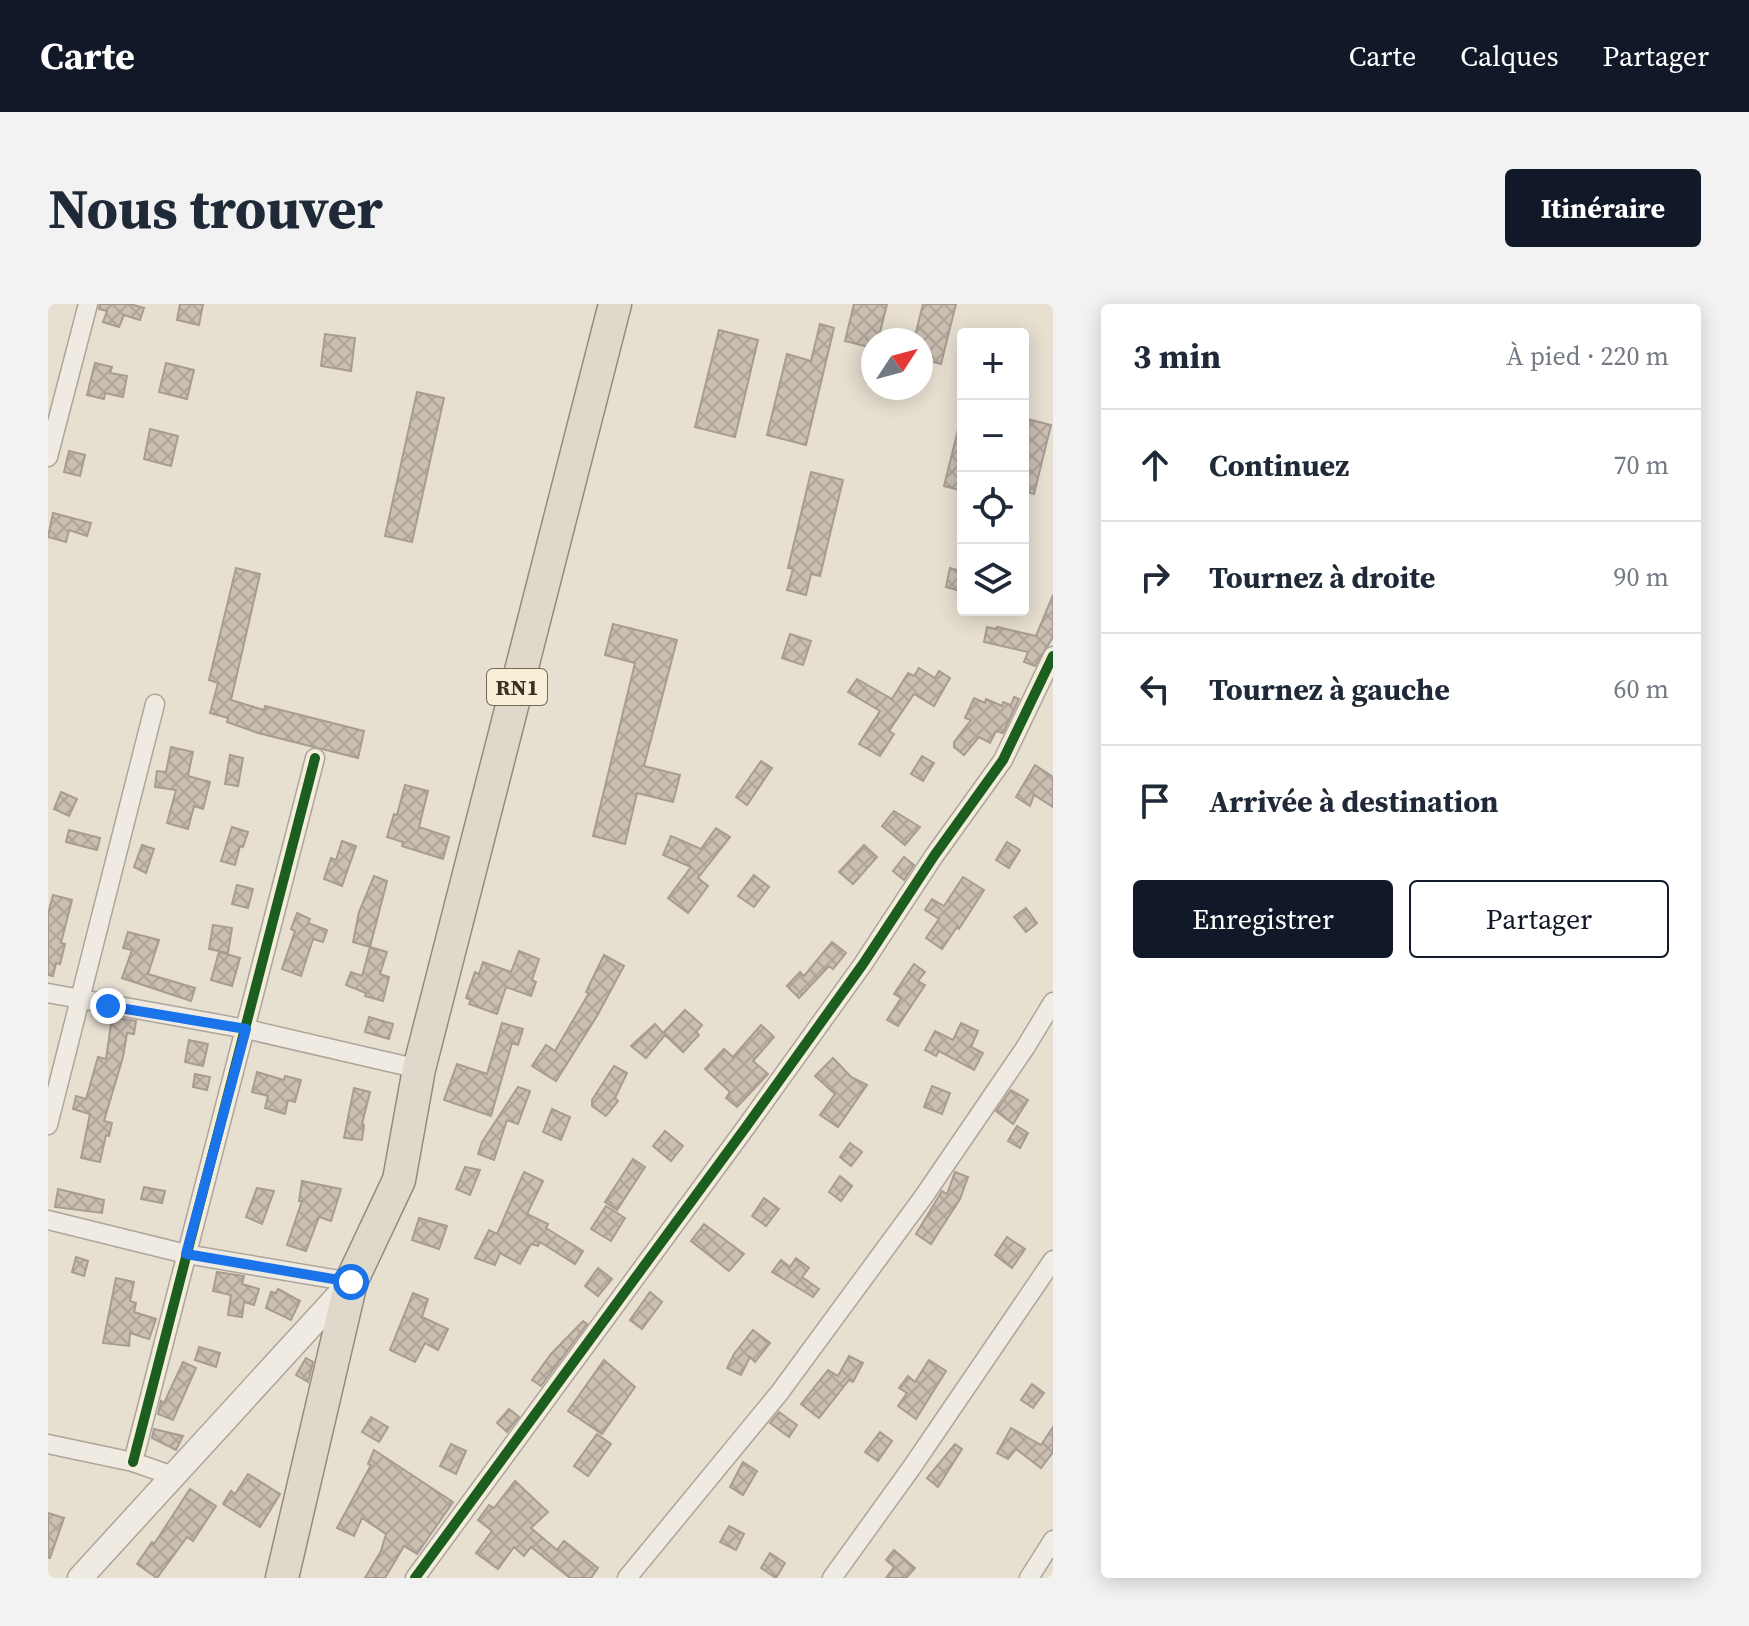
<!DOCTYPE html>
<html lang="fr">
<meta charset="utf-8">
<style>
:root{--surface:#fff;--page:#f2f2f3;--text:#1f2937;--muted:#747a83;--line:#e0e1e3;--accent:#111827}
body{margin:0;font-family:"Source Serif 4",serif;background:var(--page);color:var(--text)}
.controls{position:absolute;right:24px;top:24px;display:grid;overflow:hidden;border-radius:8px;box-shadow:0 4px 20px #0003}
.controls button{width:72px;height:72px;display:grid;place-items:center;padding:0;border:0;border-bottom:2px solid var(--line);background:var(--surface);color:var(--text);font:40px sans-serif}
.compass{position:absolute;left:813px;top:24px;width:72px;height:72px;border-radius:50%;background:var(--surface);box-shadow:0 4px 20px #0003;rotate:54deg}
.stop{position:absolute;width:24px;height:24px;margin:-18px;border:6px solid #1a73e8;border-radius:50%;background:#fff}
.stop.end{background:#1a73e8;border-color:#fff;box-shadow:0 2px 8px #0008}
.list{margin:0;padding:0;list-style:none}
h2{display:flex;justify-content:space-between;align-items:center;height:104px;margin:0;padding:0 32px;font-size:34px}
h2 small{font-size:26px;font-weight:400;color:var(--muted)}
.list li{display:grid;grid-template-columns:52px 1fr auto;gap:24px;align-items:center;box-sizing:border-box;height:112px;padding:0 32px;border-top:2px solid var(--line)}
.list b{display:block;font-size:30px;white-space:nowrap}
.list em{font-size:26px;font-style:normal;color:var(--muted)}
.actions{display:flex;gap:16px;padding:24px 32px}
.actions a{flex:1;padding:18px 0;border:2px solid var(--accent);border-radius:8px;text-align:center;font-size:28px;color:var(--accent)}
.actions .main{background:var(--accent);color:#fff}
.icon{flex:none;width:44px;height:44px;fill:none;stroke:currentColor;stroke-width:2;stroke-linecap:round;stroke-linejoin:round}
.map{position:relative;flex:none;width:1005px;height:1274px;overflow:hidden;border-radius:8px}
header{display:flex;align-items:center;gap:48px;box-sizing:border-box;height:112px;padding:0 40px;background:var(--accent);color:#fff}
header strong{font-size:38px}
nav{display:flex;gap:44px;margin-inline-start:auto;font-size:28px}
.intro{display:flex;align-items:center;justify-content:space-between;box-sizing:border-box;height:192px;padding:0 48px}
h1{margin:0;font-size:56px}
.button{padding:20px 36px;border-radius:8px;background:var(--accent);color:#fff;font-size:28px;font-weight:700}
main{display:flex;gap:48px;padding:0 48px}
aside{flex:1;background:var(--surface);border-radius:8px;box-shadow:0 4px 20px #0003}
.map>svg:first-child{display:block}
.building{fill:url(#building-cross-hatch);stroke:#a89c90;stroke-width:2}
.lines{fill:none;stroke-linecap:round;stroke-linejoin:round}
.minor-casing{stroke:#ada599;stroke-width:21}
.tertiary-casing{stroke:#ada599;stroke-width:27}
.trunk-casing{stroke:#928b80;stroke-width:35}
.minor{stroke:#efebe3;stroke-width:18}
.tertiary{stroke:#efebe3;stroke-width:24}
.trunk{stroke:#e0d9cb;stroke-width:32}
.cycleway-casing{stroke:#f7eed8;stroke-width:15}
.cycleway{stroke:#1b5e20;stroke-width:10}
.route{stroke:#1a73e8;stroke-width:10}
.labels{text-anchor:middle;dominant-baseline:central;stroke-width:8;stroke-linejoin:round;paint-order:stroke}
.shield{fill:#f7eed8;stroke:#756857;stroke-width:2}
.shield-label{font-size:22px;font-weight:bold;fill:#3d2e20}
</style>
<header>
<strong>Carte</strong>
<nav><a>Carte</a><a>Calques</a><a>Partager</a></nav>
</header>
<div class="intro"><h1>Nous trouver</h1><a class="button">Itinéraire</a></div>
<main>
<div class="map">
<svg width="1005" height="1274" viewBox="0 0 1005 1274">
<defs>
<pattern id="building-cross-hatch" width="8" height="8" patternUnits="userSpaceOnUse" patternTransform="scale(2)"><rect width="8" height="8" fill="#cbbfb2"/><path d="M0 0l8 8M0 8l8-8" fill="none" stroke="#afa499"/></pattern>
</defs>
<rect width="100%" height="100%" fill="#e7e0d1"/>
<!-- building -->
<g class="building">
<polygon points="52,0 82,0 96,4 92,16 76,11 71,23 55,18 59,7 51,5"/>
<polygon points="132,0 155,0 151,21 129,16"/>
<polygon points="806,0 839,0 830,36 825,36 825,44 797,37"/>
<polygon points="875,0 908,0 893,60 873,55 873,36 866,36"/>
<polygon points="772,20 786,24 758,141 719,131 739,50 763,57"/>
<polygon points="671,26 710,36 687,133 647,123"/>
<polygon points="277,30 307,34 303,67 273,62"/>
<polygon points="47,59 64,63 62,69 79,72 75,93 57,89 56,95 39,91"/>
<polygon points="118,59 146,66 139,95 111,88"/>
<polygon points="369,88 396,94 364,238 337,232"/>
<polygon points="975,114 1003,121 986,190 975,187"/>
<polygon points="102,125 130,132 123,162 96,155"/>
<polygon points="910,126 915,127 915,187 896,182"/>
<polygon points="21,147 37,151 32,172 16,168"/>
<polygon points="763,168 795,176 772,272 763,270 758,291 739,286 745,265 740,264"/>
<polygon points="5,209 43,219 39,232 21,226 18,238 0,233"/>
<polygon points="188,264 212,270 183,396 216,406 217,402 316,427 310,454 210,429 179,418 180,414 162,409 170,379 161,376"/>
<polygon points="902,264 915,268 915,288 898,283"/>
<polygon points="1005,291 1005,333 987,362 976,358 980,348 936,338 939,323 948,325 949,323 988,332"/>
<polygon points="565,320 629,336 596,462 632,471 625,498 589,489 577,540 545,532 587,359 557,351"/>
<polygon points="742,330 763,337 755,361 734,354"/>
<polygon points="871,364 887,374 891,367 902,374 886,402 866,390 841,427 846,430 832,452 811,440 832,407 800,388 809,375 844,395 860,369 866,372"/>
<polygon points="966,393 971,395 955,429 948,427 942,439 931,433 916,451 906,443 906,438 923,416 917,414 926,394 937,399 938,395 954,402 955,398 963,401"/>
<polygon points="123,443 145,448 140,472 162,478 155,505 146,502 140,525 119,519 128,486 107,483 109,467 118,468"/>
<polygon points="182,451 195,454 190,482 177,480"/>
<polygon points="874,452 886,459 875,477 863,470"/>
<polygon points="713,457 724,464 699,501 688,493"/>
<polygon points="987,461 1005,473 1005,503 986,491 982,502 968,493"/>
<polygon points="357,481 380,487 371,523 401,533 395,555 354,542 355,538 339,533 346,510 349,511"/>
<polygon points="13,488 29,495 21,512 6,505"/>
<polygon points="846,507 872,523 857,541 834,522"/>
<polygon points="184,523 200,528 195,543 192,542 187,561 173,557"/>
<polygon points="668,524 682,533 650,574 660,582 640,609 620,594 643,563 615,551 623,532 653,545"/>
<polygon points="21,526 52,534 49,546 18,538"/>
<polygon points="294,537 308,542 294,582 276,575 283,554 288,556"/>
<polygon points="959,538 972,546 961,564 948,556"/>
<polygon points="94,541 106,545 98,569 86,563"/>
<polygon points="816,541 829,553 805,580 791,568"/>
<polygon points="856,553 866,561 856,576 845,567"/>
<polygon points="706,571 721,583 706,603 690,592"/>
<polygon points="326,572 339,577 322,643 305,638 311,608"/>
<polygon points="915,573 936,586 911,625 909,623 894,645 878,634 891,615 877,606 884,595 896,602"/>
<polygon points="189,581 205,585 200,604 184,600"/>
<polygon points="5,591 24,596 13,639 17,640 12,660 8,659 5,672 0,671 0,610"/>
<polygon points="978,604 989,619 978,628 966,613"/>
<polygon points="249,609 262,615 260,619 279,626 275,638 265,635 253,672 234,665 247,627 243,625"/>
<polygon points="165,621 184,624 180,649 161,645"/>
<polygon points="80,628 111,636 100,670 147,684 143,697 74,674 84,646 75,644"/>
<polygon points="784,638 798,649 785,665 781,662 751,694 739,682 752,668 756,672"/>
<polygon points="322,643 339,648 332,670 341,673 335,697 317,692 318,689 298,681 303,668 314,672"/>
<polygon points="471,647 491,655 484,676 488,678 483,692 458,683 449,710 421,700 423,696 418,694 427,668 431,670 435,658 463,668"/>
<polygon points="171,648 192,654 184,682 163,676"/>
<polygon points="556,651 576,662 549,712 508,777 484,762 498,741 507,747 541,689 538,688"/>
<polygon points="866,660 877,668 870,677 877,681 850,722 839,716 853,694 846,690"/>
<polygon points="637,706 654,721 648,728 651,731 635,748 617,731 598,754 583,742 607,720 615,729"/>
<polygon points="64,713 88,717 86,730 79,729 75,753 56,817 64,819 61,832 58,831 52,858 33,854 42,810 25,805 28,792 38,795 50,753 58,755"/>
<polygon points="321,713 345,720 341,735 317,728"/>
<polygon points="454,719 475,725 470,741 464,739 443,812 396,796 409,760 439,770"/>
<polygon points="913,719 930,727 923,743 935,749 926,766 891,747 888,752 877,746 887,727 905,736"/>
<polygon points="713,721 726,733 705,757 720,770 689,803 678,794 682,788 657,765 676,745 685,753"/>
<polygon points="141,736 160,740 155,762 137,758"/>
<polygon points="785,754 803,773 819,781 790,823 772,811 787,790 767,772"/>
<polygon points="566,762 579,769 567,794 570,797 558,812 544,802 544,796"/>
<polygon points="209,768 236,776 237,772 253,776 247,798 240,796 237,810 217,804 220,792 204,788"/>
<polygon points="147,770 162,773 159,786 145,783"/>
<polygon points="884,782 902,789 894,810 876,803"/>
<polygon points="470,783 482,787 470,820 459,816 446,856 430,850 434,838"/>
<polygon points="306,784 322,788 314,820 316,821 314,836 296,834"/>
<polygon points="963,786 980,796 965,820 948,807"/>
<polygon points="504,805 522,813 513,836 495,828"/>
<polygon points="969,822 980,829 972,844 960,837"/>
<polygon points="617,827 635,842 623,857 605,842"/>
<polygon points="802,839 814,848 803,862 792,853"/>
<polygon points="585,855 597,863 569,906 557,898"/>
<polygon points="417,863 432,866 422,891 408,885"/>
<polygon points="476,868 495,877 479,910 500,920 498,924 535,947 527,960 492,938 490,942 483,940 472,960 452,949 447,961 427,954 441,926 449,930"/>
<polygon points="907,868 920,873 912,895 883,940 868,930 894,887 899,890"/>
<polygon points="792,872 804,882 793,897 781,888"/>
<polygon points="254,877 293,885 283,917 271,913 258,947 239,941 254,897 251,897"/>
<polygon points="96,883 117,887 114,899 93,895"/>
<polygon points="209,884 226,887 214,920 198,913"/>
<polygon points="10,885 56,896 54,909 7,903"/>
<polygon points="716,894 731,905 718,922 704,912"/>
<polygon points="558,902 577,914 563,937 543,925"/>
<polygon points="371,914 399,922 391,945 364,936"/>
<polygon points="656,920 696,950 681,967 643,937"/>
<polygon points="959,933 977,945 964,964 947,951"/>
<polygon points="28,953 40,957 36,972 24,968"/>
<polygon points="748,954 761,964 754,973 771,985 765,993 724,968 733,956 742,963"/>
<polygon points="550,964 564,975 550,992 537,982"/>
<polygon points="169,968 196,972 194,980 211,985 206,1001 196,998 194,1013 180,1011 183,991 165,987"/>
<polygon points="68,974 86,978 82,997 88,999 86,1008 108,1015 101,1035 82,1029 81,1042 55,1039"/>
<polygon points="230,985 252,997 243,1016 218,1004 223,988 228,989"/>
<polygon points="602,988 614,998 594,1025 582,1016"/>
<polygon points="365,989 380,995 374,1013 400,1025 390,1046 377,1039 367,1058 342,1046"/>
<polygon points="535,1017 539,1020 493,1082 484,1076 503,1050"/>
<polygon points="705,1026 722,1039 707,1058 702,1053 693,1071 679,1064 686,1050"/>
<polygon points="151,1043 172,1049 168,1063 147,1056"/>
<polygon points="801,1052 815,1059 805,1078 801,1076 771,1114 753,1100 780,1066 790,1072"/>
<polygon points="258,1054 265,1058 260,1078 248,1071"/>
<polygon points="556,1056 587,1083 554,1130 520,1107"/>
<polygon points="881,1056 898,1067 868,1115 850,1102 859,1089 851,1084 860,1072 867,1078"/>
<polygon points="135,1058 148,1064 125,1116 110,1110 113,1097 116,1099"/>
<polygon points="984,1080 996,1089 985,1104 973,1096"/>
<polygon points="461,1105 471,1113 459,1128 449,1119"/>
<polygon points="731,1108 749,1121 741,1133 722,1119"/>
<polygon points="323,1113 340,1123 331,1138 314,1128"/>
<polygon points="1005,1123 1005,1148 993,1164 968,1145 960,1155 949,1149 963,1124 993,1141"/>
<polygon points="106,1125 135,1132 128,1146 104,1134"/>
<polygon points="832,1128 844,1137 830,1157 817,1148"/>
<polygon points="549,1130 563,1140 540,1172 526,1162"/>
<polygon points="403,1140 418,1147 408,1170 392,1162"/>
<polygon points="907,1140 914,1145 890,1183 879,1174"/>
<polygon points="326,1146 405,1198 369,1250 356,1242 337,1274 317,1274 333,1247 338,1230 314,1214 306,1232 289,1224 323,1161 320,1160"/>
<polygon points="695,1158 709,1167 695,1191 682,1183"/>
<polygon points="200,1170 232,1190 212,1223 175,1200 183,1187 187,1190"/>
<polygon points="467,1177 500,1208 483,1224 509,1246 516,1237 550,1264 543,1274 522,1274 483,1243 476,1252 466,1243 450,1265 428,1249 444,1227 430,1216 441,1201 446,1204"/>
<polygon points="142,1185 168,1202 145,1237 139,1233 109,1274 89,1260 104,1238 106,1240"/>
<polygon points="0,1209 16,1214 2,1254 0,1254"/>
<polygon points="681,1222 696,1230 688,1246 672,1238"/>
<polygon points="846,1246 867,1264 858,1274 838,1274 846,1263 838,1256"/>
<polygon points="722,1249 737,1259 728,1274 713,1264"/>
</g>
<g class="lines">
<!-- minor casing -->
<g class="minor-casing">
<g id="minor">
<polyline points="0,153 40,0"/>
<polyline points="0,689 198,725 371,765"/>
<polyline points="0,821 107,400"/>
<polyline points="0,916 138,950 303,978"/>
<polyline points="0,1140 85,1158 125,1172"/>
<polyline points="85,1158 267,454"/>
<polyline points="367,1274 698,823 815,660 886,552 955,456 1005,352"/>
<polyline points="579,1274 732,1088 876,892 977,744 1005,698"/>
<polyline points="784,1274 864,1163 1005,956"/>
<polyline points="981,1274 1005,1236"/>
</g>
</g>
<!-- tertiary casing -->
<g class="tertiary-casing">
<polyline id="tertiary" points="32,1274 301,980"/>
</g>
<!-- trunk casing -->
<g class="trunk-casing">
<polyline id="trunk" points="234,1274 303,978 351,876 371,765 567,0"/>
</g>
<!-- minor -->
<use href="#minor" class="minor"/>
<!-- tertiary -->
<use href="#tertiary" class="tertiary"/>
<!-- trunk -->
<use href="#trunk" class="trunk"/>
<!-- cycleway casing -->
<g class="cycleway-casing">
<g id="cycleway">
<polyline points="85,1158 267,454"/>
<polyline points="367,1274 698,823 815,660 886,552 955,456 1005,352"/>
</g>
</g>
<!-- cycleway -->
<use href="#cycleway" class="cycleway"/>
</g>
<g class="lines">
<!-- route -->
<polyline class="route" points="60,702 198,725 138,950 303,978"/>
</g>
<g class="labels">
<!-- shield labels -->
<rect class="shield" x="439" y="365" width="60" height="36" rx="6"/>
<g class="shield-label">
<text x="469" y="383">RN1</text>
</g>
</g>
</svg>
<div class="controls">
<button>+</button>
<button>−</button>
<button><svg class="icon" aria-label="locate" viewBox="0 0 24 24"><circle cx="12" cy="12" r="6"/><path d="M12 2v4M12 18v4M2 12h4M18 12h4"/></svg></button>
<button><svg class="icon" aria-label="layers" viewBox="0 0 24 24"><path d="M12 4l9 5-9 5-9-5zM3 14l9 5 9-5"/></svg></button>
</div>
<svg class="compass" viewBox="-18 -18 36 36"><path d="M0-13l5 13h-10z" fill="#e53935"/><path d="M0 13l5-13h-10z" fill="#747a83"/></svg>
<div class="stop" style="left:303px;top:978px"></div>
<div class="stop end" style="left:60px;top:702px"></div>
</div>
<aside>
<h2>3 min<small>À pied · 220 m</small></h2>
<ul class="list">
<li><svg class="icon" aria-label="ahead" viewBox="0 0 24 24"><path d="M12 20V5M6 11l6-6 6 6"/></svg><div><b>Continuez</b></div><em>70 m</em></li>
<li><svg class="icon" aria-label="right" viewBox="0 0 24 24"><path d="M7 20v-9h11M14 6l5 5-5 5"/></svg><div><b>Tournez à droite</b></div><em>90 m</em></li>
<li><svg class="icon" aria-label="left" viewBox="0 0 24 24"><path d="M17 20v-9H6M10 6l-5 5 5 5"/></svg><div><b>Tournez à gauche</b></div><em>60 m</em></li>
<li><svg class="icon" aria-label="arrive" viewBox="0 0 24 24"><path d="M6 21V4h12l-3 4 3 4H6"/></svg><div><b>Arrivée à destination</b></div></li>
</ul>
<div class="actions"><a class="main">Enregistrer</a><a>Partager</a></div>
</aside>
</main>
